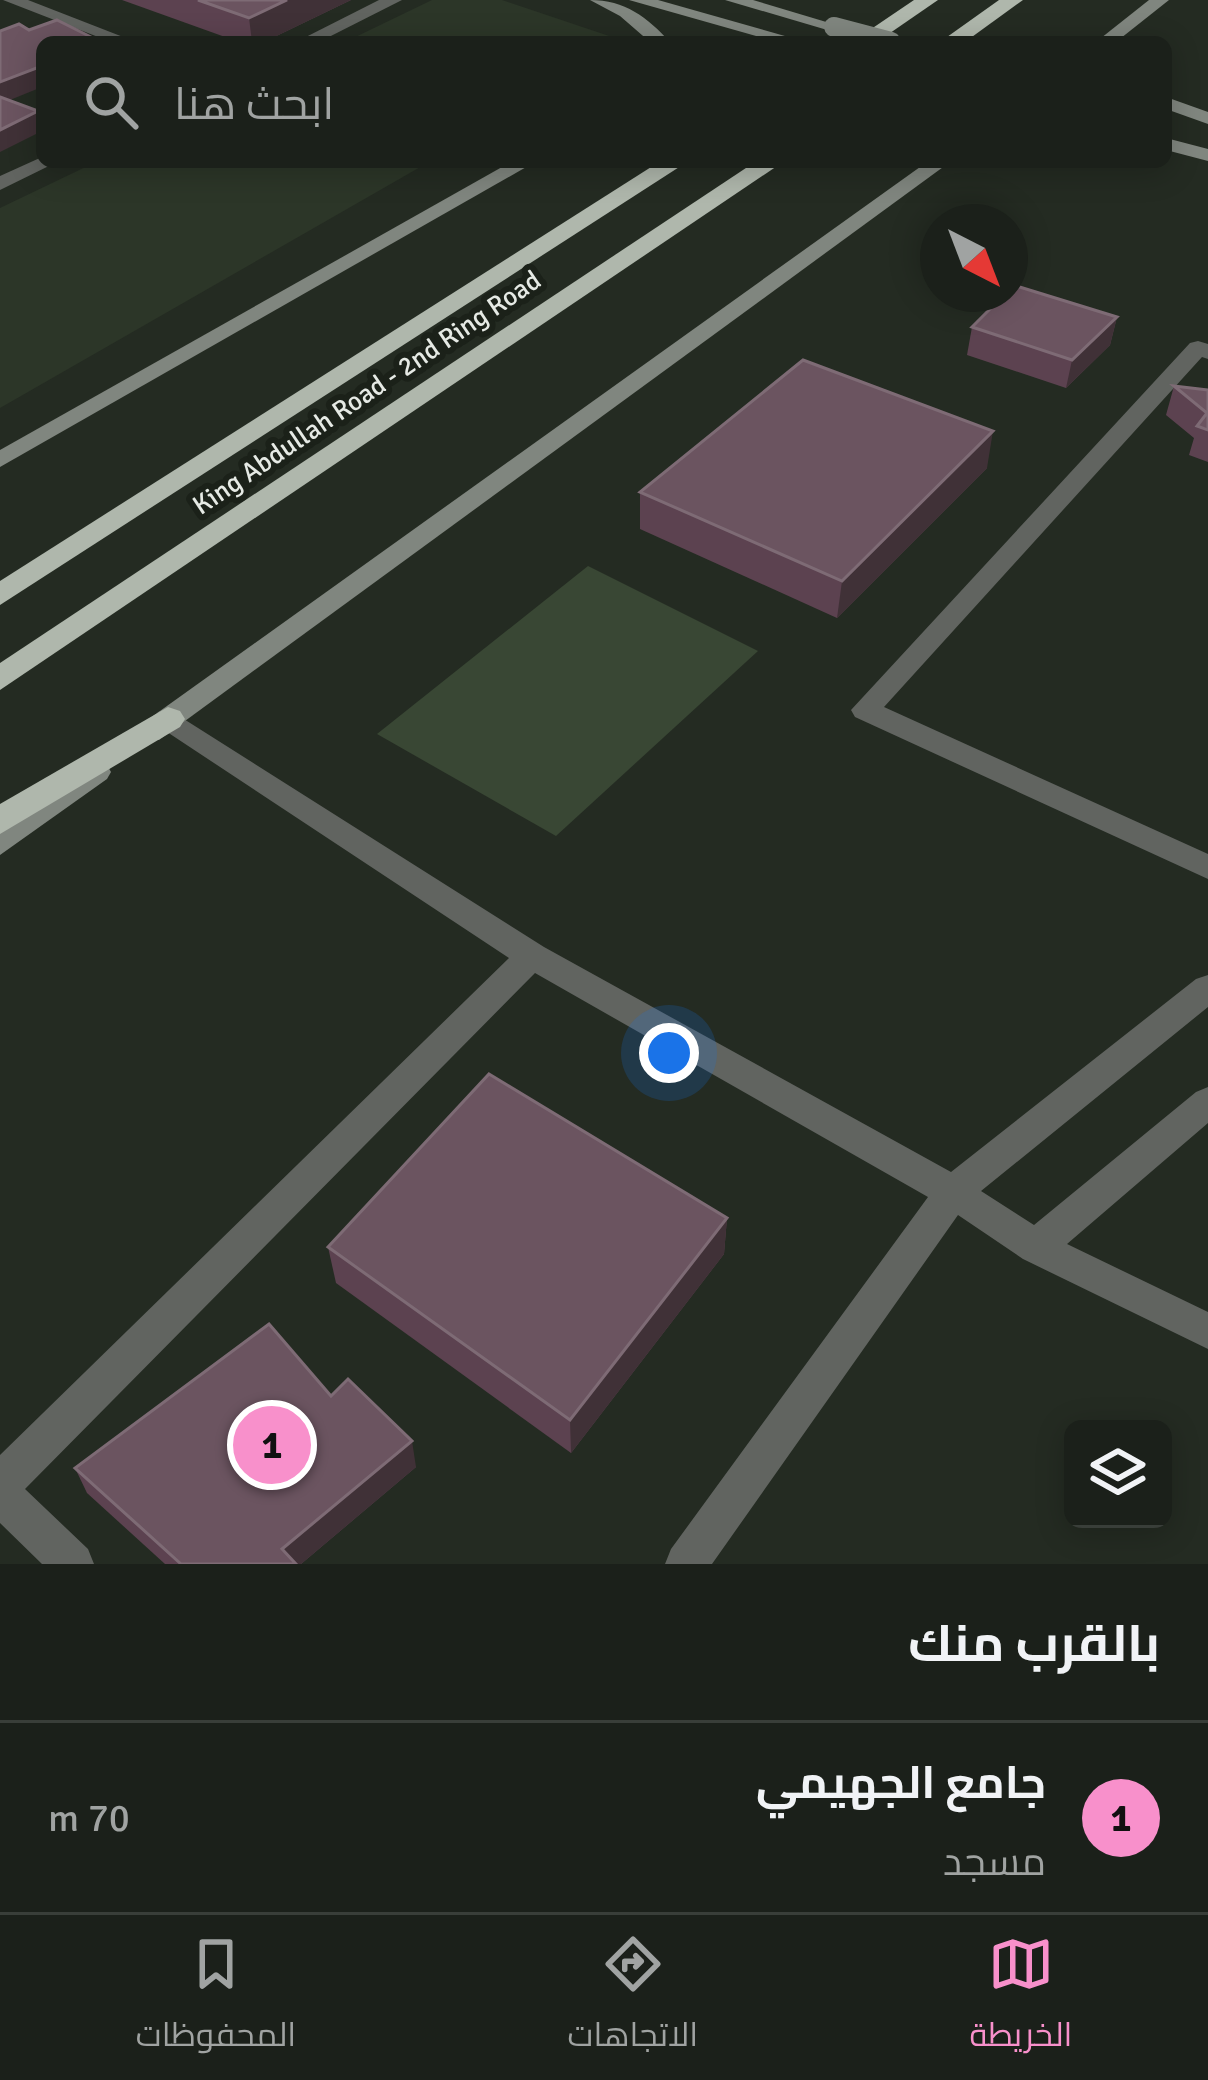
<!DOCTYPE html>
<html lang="ar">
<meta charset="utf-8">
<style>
:root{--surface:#1b201a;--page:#282d27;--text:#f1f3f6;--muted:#a0a3a2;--line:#393e39;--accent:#f890cb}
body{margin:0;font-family:Signika,Cairo,sans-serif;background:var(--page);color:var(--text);direction:rtl}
.controls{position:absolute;right:36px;bottom:36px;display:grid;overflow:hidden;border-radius:18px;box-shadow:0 6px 30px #0003}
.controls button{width:108px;height:108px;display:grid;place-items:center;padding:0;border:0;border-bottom:3px solid var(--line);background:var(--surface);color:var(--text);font:60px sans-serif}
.compass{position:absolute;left:920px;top:204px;width:108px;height:108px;border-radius:50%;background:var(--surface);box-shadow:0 6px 30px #0003;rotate:138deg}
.you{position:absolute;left:669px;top:1053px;width:42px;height:42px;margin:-30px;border:9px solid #fff;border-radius:50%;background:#1a73e8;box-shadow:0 0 0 18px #1a73e833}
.badge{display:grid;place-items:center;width:78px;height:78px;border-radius:50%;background:var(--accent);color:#111;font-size:39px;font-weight:700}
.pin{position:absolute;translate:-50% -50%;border:6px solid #fff;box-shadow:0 3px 12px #0006}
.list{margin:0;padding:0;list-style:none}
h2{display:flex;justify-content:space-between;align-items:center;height:156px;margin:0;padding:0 48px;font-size:51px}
h2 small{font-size:39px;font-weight:400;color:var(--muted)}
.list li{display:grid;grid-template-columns:78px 1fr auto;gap:36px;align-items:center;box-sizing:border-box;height:192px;padding:0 48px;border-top:3px solid var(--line)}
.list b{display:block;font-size:45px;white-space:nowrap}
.list p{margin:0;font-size:39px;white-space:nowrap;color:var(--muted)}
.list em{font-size:39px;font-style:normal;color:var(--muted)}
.icon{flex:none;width:66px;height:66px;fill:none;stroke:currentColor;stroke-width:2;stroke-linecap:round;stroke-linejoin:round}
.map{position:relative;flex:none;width:1208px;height:1564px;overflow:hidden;direction:ltr}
.search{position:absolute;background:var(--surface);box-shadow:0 6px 30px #0003;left:36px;right:36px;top:36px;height:132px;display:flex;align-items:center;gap:30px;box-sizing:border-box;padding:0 42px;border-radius:18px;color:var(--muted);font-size:45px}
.sheet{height:348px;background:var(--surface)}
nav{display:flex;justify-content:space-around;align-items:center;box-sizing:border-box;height:168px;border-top:3px solid var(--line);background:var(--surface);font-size:33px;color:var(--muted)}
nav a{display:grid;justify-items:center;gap:6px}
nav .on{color:var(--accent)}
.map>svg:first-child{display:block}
.built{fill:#2c3628}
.green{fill:#394734}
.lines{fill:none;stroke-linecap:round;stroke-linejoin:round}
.street{fill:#616460;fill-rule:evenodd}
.secondary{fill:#80867f;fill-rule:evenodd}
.highway{fill:#afb7ac;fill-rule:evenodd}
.secondary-bridge{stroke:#80867f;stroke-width:20}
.wall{fill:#5c4250}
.shaded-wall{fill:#403137}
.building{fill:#6b5460;stroke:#7e6b75;stroke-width:3}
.labels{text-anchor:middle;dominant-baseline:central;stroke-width:12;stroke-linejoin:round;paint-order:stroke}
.far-street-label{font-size:27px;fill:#e6eae5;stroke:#1b2119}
</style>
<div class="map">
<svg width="1208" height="1564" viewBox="0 0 1208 1564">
<rect width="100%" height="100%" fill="#242b22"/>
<!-- built -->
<g class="built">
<polygon points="432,0 502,0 627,42 345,42"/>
<polygon points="96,162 429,162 0,408 0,208"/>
</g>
<!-- green -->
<polygon class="green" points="588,566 758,651 556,836 377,734"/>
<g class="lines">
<!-- street -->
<g class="street">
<polygon points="3,0 28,0 136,42 111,42"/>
<polygon points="379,0 402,0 319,42 296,42"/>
<polygon points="42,157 42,162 57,162 0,190 0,176"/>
<polygon points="1198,341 1208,344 1208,359 1202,357 884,707 1208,854 1208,879 855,717 851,710 1190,343"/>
<polygon points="168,709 544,947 951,1172 1196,979 1208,975 1208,1007 981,1191 1034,1225 1196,1092 1208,1087 1208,1123 1067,1244 1208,1312 1208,1349 1023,1259 958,1215 712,1564 665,1564 671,1549 928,1197 535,973 25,1489 88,1549 94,1564 42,1564 0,1523 0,1455 509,958 158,726 154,719 158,712"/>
</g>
<!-- secondary -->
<g class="secondary">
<path d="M 590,0 C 625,0 647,17 670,42 L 650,42 L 620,16 Z"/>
<polygon points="629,0 658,0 806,42 777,42"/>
<polygon points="725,0 753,0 843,27 834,32"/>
<polygon points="1149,0 1169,0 1116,42 1096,42"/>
<polygon points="1166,97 1208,112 1208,124 1166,109"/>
<polygon points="1166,138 1208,149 1208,161 1166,150"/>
<polygon points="511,162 535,162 0,467 0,450"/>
<polygon points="927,162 950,162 159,740 139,740 134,733 139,726"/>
<polygon points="96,762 107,765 111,772 107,779 0,855 0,828"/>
</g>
<!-- highway -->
<g class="highway">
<polygon points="914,0 938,0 877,42 852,42"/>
<polygon points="999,0 1023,0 965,42 940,42"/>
<polygon points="659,162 687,162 0,605 0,581"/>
<polygon points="755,162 783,162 0,690 0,663"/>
<polygon points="168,707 180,711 185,719 180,727 0,834 0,804"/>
</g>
<!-- secondary-bridge -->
<polyline class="secondary-bridge" points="834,27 891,42"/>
</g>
<!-- wall -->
<g class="wall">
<polygon points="122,0 351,0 264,42 239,42"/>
<polygon points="1117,317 1110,345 1066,388 967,355 972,327"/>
<polygon points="1174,386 1208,390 1208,462 1189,455 1194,438 1166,415"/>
<polygon points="987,468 837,618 640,529 640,492"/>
<polygon points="727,1218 724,1254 571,1453 336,1283 328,1247"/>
<polygon points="331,1396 416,1467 301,1564 165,1564 87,1493 75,1468"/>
</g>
<!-- shaded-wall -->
<g class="shaded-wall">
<polygon points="287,0 351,0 264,42 252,42 249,18"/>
<polygon points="42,66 42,87 0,104 0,82"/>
<polygon points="38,111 42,131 0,152 0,130"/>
<polygon points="1117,317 1110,345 1066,388 1072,360"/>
<polygon points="993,431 987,468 837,618 842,581"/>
<polygon points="727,1218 724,1254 571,1453 570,1420"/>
<polygon points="412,1441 416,1467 301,1564 286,1564 282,1549"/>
</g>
<!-- building -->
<g class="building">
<polygon points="198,0 287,0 249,18"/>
<polygon points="57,20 101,42 42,42 42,66 0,82 0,31 19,24 29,30"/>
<polygon points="0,97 38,111 0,130"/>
<polygon points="1013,285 1117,317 1072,360 972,327 1005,294 1010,294 1010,289"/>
<polygon points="803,360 993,431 842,581 640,492"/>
<polygon points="1174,386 1208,390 1208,430 1197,426 1207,413"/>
<polygon points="489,1074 727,1218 570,1420 328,1247"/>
<polygon points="269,1324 331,1396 348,1379 412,1441 282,1549 296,1564 181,1564 75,1468"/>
</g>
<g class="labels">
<!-- far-street labels -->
<g class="far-street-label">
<text transform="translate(367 393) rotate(-34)">King Abdullah Road - 2nd Ring Road</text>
</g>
</g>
</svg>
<div class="controls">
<button><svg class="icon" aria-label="layers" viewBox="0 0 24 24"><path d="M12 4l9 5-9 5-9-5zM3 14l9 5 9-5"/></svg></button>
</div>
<svg class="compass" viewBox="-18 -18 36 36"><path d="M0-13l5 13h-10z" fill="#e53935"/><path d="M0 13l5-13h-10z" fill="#a0a3a2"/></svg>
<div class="you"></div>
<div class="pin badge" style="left:272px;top:1445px">1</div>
<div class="search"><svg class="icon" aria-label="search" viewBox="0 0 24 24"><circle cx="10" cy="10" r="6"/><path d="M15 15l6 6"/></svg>ابحث هنا</div>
</div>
<section class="sheet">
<h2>بالقرب منك<small></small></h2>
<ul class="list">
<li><span class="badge">1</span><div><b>جامع الجهيمي</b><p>مسجد</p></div><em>70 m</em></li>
</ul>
</section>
<nav>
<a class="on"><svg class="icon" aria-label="map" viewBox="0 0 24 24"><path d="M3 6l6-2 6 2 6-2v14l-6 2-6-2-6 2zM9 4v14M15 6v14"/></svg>الخريطة</a>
<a><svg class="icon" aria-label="directions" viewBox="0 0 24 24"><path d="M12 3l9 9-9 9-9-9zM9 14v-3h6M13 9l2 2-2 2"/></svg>الاتجاهات</a>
<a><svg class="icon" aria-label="saved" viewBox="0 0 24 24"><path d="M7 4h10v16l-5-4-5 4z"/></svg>المحفوظات</a>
</nav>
